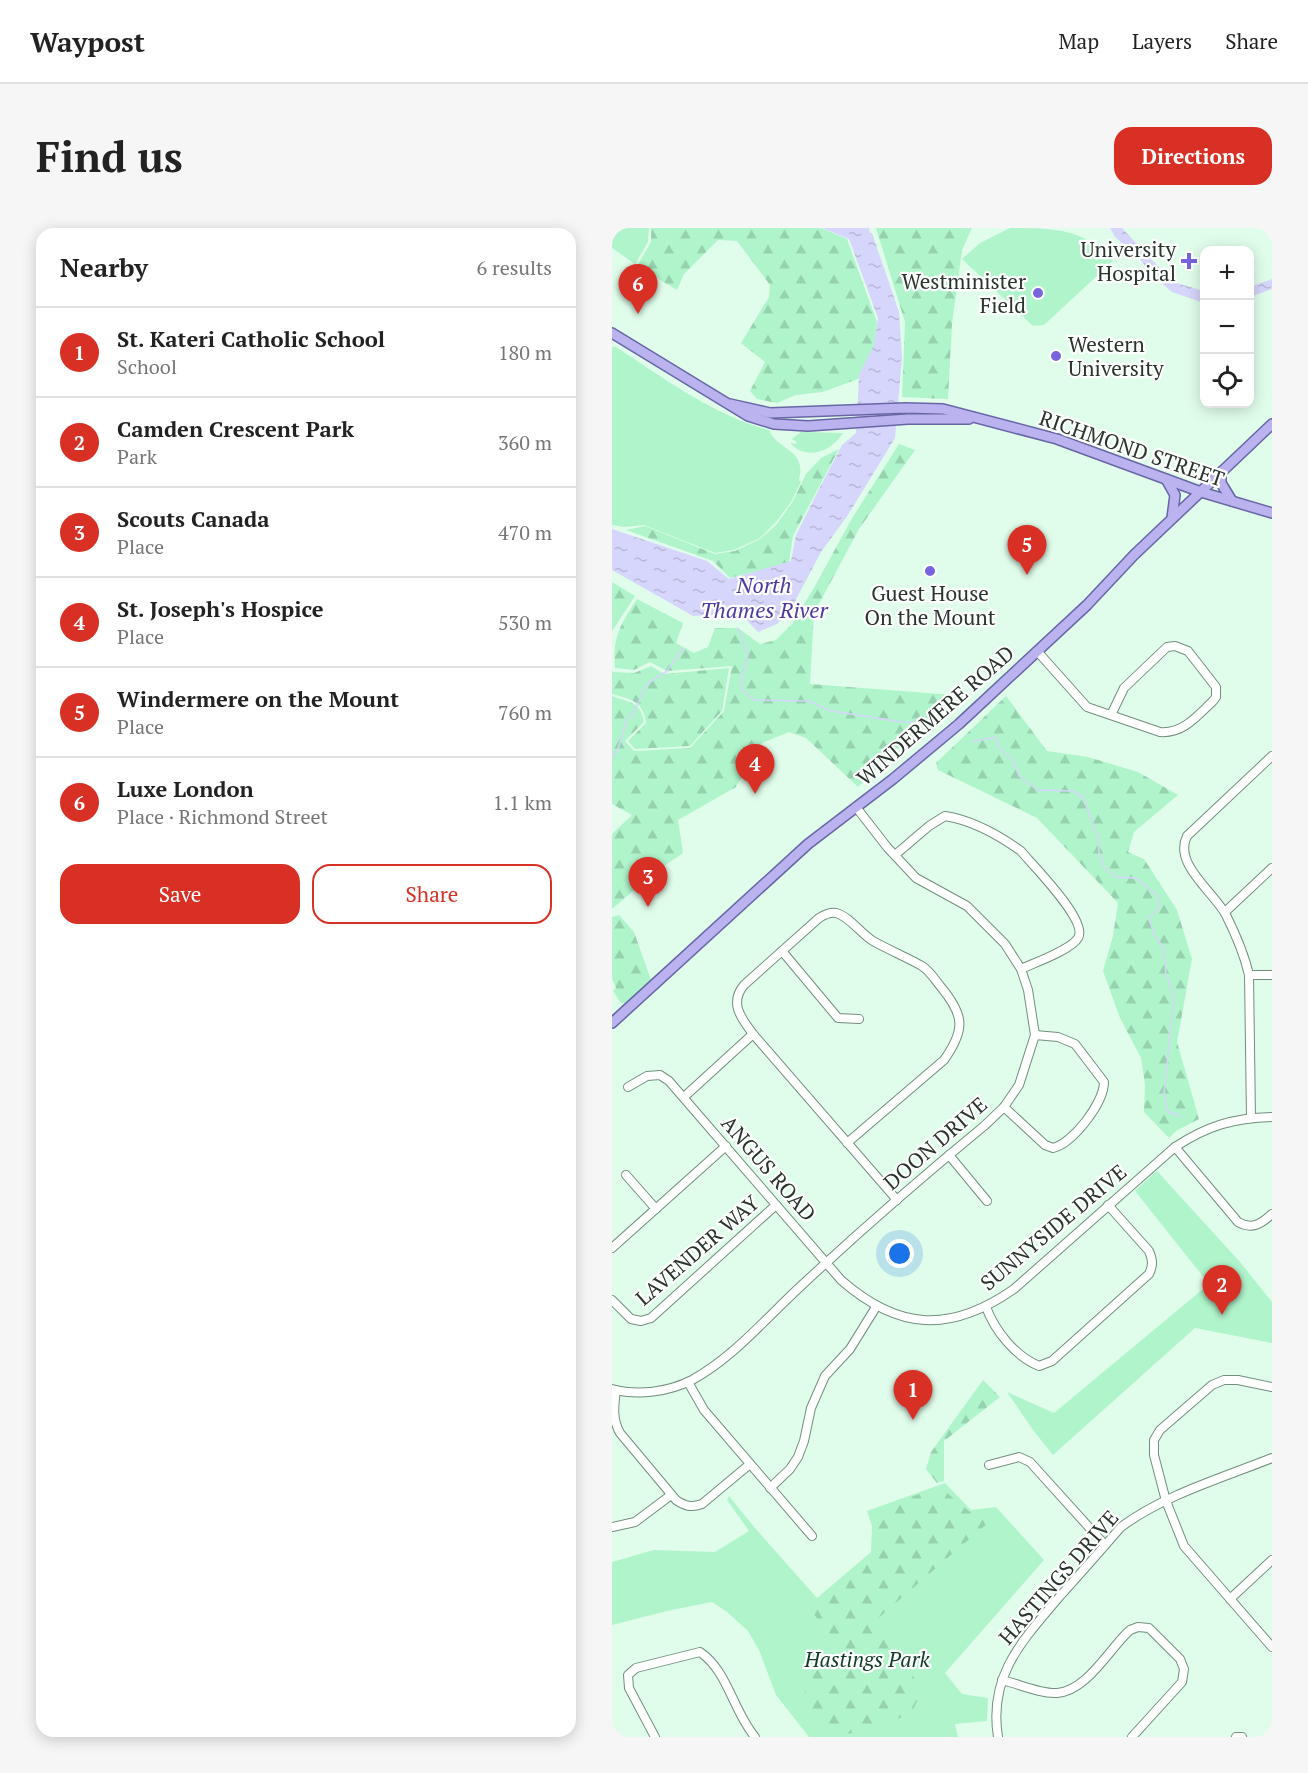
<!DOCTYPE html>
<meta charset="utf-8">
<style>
:root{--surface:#fff;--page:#f6f6f6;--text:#222;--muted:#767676;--line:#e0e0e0;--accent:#d93025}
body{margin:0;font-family:"PT Serif",serif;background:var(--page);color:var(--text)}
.controls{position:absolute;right:18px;top:18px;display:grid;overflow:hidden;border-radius:12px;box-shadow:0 3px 15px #0003}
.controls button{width:54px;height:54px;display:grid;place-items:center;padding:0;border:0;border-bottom:2px solid var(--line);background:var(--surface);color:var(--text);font:30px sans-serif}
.you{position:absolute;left:288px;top:1026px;width:21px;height:21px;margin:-15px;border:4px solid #fff;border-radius:50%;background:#1a73e8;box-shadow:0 0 0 9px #1a73e833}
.badge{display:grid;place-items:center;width:39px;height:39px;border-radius:50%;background:var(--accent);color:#fff;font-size:20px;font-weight:700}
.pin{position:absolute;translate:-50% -50px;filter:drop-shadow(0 2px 3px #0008)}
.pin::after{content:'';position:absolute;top:32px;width:21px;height:18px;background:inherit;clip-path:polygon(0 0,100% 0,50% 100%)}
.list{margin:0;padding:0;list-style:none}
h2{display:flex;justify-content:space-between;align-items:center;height:78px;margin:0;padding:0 24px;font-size:26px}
h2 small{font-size:20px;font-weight:400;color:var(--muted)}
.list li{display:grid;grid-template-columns:39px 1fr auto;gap:18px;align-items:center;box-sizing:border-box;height:90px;padding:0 24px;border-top:2px solid var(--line)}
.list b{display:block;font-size:22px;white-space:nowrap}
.list p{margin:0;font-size:20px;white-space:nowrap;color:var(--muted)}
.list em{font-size:20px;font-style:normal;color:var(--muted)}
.actions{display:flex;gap:12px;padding:18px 24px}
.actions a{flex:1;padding:14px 0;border:2px solid var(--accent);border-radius:18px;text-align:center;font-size:21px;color:var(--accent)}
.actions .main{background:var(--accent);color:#fff}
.icon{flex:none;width:33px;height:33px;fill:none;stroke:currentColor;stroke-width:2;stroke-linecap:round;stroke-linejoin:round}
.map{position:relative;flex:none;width:660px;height:1509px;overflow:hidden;border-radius:18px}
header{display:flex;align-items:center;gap:36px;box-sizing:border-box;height:84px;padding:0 30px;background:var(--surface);border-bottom:2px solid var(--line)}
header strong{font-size:28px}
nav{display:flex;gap:33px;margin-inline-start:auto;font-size:21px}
.intro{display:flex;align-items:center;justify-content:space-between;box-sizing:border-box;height:144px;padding:0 36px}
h1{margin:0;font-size:42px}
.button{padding:15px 27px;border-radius:18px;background:var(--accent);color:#fff;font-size:21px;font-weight:700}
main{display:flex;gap:36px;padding:0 36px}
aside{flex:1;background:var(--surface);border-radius:18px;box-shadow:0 3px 15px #0003}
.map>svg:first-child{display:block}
.green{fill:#b0f4cb}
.forest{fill:url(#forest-firs)}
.water{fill:url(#water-ripples)}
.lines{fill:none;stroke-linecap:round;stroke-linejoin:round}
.stream{stroke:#d6d5fb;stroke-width:1.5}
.minor-casing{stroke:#738e7d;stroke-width:10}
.major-casing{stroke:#6966a5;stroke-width:12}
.minor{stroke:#fff;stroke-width:8}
.major{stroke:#bab3f0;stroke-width:9}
.poi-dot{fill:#7764df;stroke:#fff;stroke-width:2}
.labels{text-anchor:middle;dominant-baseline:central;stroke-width:4.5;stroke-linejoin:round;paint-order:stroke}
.poi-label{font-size:21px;fill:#29342d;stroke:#fff;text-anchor:end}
.street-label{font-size:21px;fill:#29342d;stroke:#fff}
.park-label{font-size:21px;font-style:italic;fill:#103d27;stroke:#fff}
.water-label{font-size:22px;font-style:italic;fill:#4d39a0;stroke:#fff}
</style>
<header>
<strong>Waypost</strong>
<nav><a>Map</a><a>Layers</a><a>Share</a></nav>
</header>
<div class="intro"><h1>Find us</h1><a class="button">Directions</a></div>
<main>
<aside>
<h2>Nearby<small>6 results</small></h2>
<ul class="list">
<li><span class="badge">1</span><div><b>St. Kateri Catholic School</b><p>School</p></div><em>180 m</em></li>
<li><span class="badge">2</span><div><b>Camden Crescent Park</b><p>Park</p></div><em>360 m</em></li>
<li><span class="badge">3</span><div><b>Scouts Canada</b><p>Place</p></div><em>470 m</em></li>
<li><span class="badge">4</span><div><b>St. Joseph's Hospice</b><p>Place</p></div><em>530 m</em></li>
<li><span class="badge">5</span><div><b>Windermere on the Mount</b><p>Place</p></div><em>760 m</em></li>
<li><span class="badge">6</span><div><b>Luxe London</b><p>Place · Richmond Street</p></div><em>1.1 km</em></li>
</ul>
<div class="actions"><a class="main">Save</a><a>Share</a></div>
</aside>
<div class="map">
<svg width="660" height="1509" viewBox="0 0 660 1509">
<defs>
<pattern id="forest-firs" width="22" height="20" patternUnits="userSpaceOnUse" patternTransform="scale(1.5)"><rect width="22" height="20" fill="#b0f4cb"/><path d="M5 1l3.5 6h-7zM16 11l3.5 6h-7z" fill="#97d2af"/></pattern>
<pattern id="water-ripples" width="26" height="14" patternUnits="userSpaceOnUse" patternTransform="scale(1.5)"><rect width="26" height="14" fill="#d6d5fb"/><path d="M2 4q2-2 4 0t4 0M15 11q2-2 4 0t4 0" fill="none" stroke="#b8b7d7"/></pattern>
</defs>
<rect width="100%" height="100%" fill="#e0fdeb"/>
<!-- green -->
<g class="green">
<polygon points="0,0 37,0 36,14 23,36 0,20"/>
<path d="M 398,0 C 440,0 473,0 501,33 L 432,97 L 421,98 L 350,31 L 368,15 Z"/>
<path d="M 2,118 C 51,149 100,187 157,202 C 166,223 195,221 187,252 L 189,254 L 179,274 L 164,294 L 148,310 L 122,322 L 103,325 L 32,297 L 12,299 L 0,297 L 0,120 Z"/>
<path d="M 189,204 L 231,205 C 220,223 196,233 179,216 L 179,215 L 184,216 L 185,214 L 180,211 Z"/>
<polygon points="545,943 628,1034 660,1074 660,1115 583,1100 441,1227 421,1202 395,1164 442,1185 597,1056 523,963"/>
<polygon points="333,1255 359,1282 384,1279 432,1332 333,1445 350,1466 376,1470 375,1493 343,1496 346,1509 197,1509 164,1467 147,1422 136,1403 115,1384 100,1374 55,1383 0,1397 0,1334 42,1322 103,1324 137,1303 115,1272 117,1268 143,1300 205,1370 259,1324 260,1298 255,1283"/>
</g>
<!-- forest -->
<g class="forest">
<polygon points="39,0 209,0 235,11 265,94 262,121 246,151 211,164 184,167 165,175 145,171 138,163 153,134 129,115 157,69 158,57 125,13 106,12 72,46 65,62 25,38 39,14"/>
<polygon points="264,0 360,0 350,22 340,96 336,171 290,169 293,94"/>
<path d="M 287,216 L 303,222 L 247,301 L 202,385 L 198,456 L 342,467 L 246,559 L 194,510 L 177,504 L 150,515 L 124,559 L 66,592 L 71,625 L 42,645 L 0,681 L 0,606 L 20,587 L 0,576 L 0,468 C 17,474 29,474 32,494 L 13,513 L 22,523 L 78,520 L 112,483 L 120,438 L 55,443 L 38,434 L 22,442 L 3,440 C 0,410 9,395 25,371 L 71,395 L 64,415 L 82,425 L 96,419 L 103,400 L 126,400 L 148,416 L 164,412 L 180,396 L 203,358 L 239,292 Z"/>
<polygon points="227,221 181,308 177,335 118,350 101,333 14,302 33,298 103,326 123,323 148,311 164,297 180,275 194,246 209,230"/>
<polygon points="0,354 23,368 0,403"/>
<path d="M 39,438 L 52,446 L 117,440 L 110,483 L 78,518 L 23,521 L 16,513 L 34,495 C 31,472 19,472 0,466 L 0,442 L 1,444 L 22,445 Z"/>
<polygon points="394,468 435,523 476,529 526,544 566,567 522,604 516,624 532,631 565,682 580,731 565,814 587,891 564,903 557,910 532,884 533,857 529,830 508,790 491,743 501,708 506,675 425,590 326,542 324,535"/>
<polygon points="7,687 22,704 39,752 14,775 9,775 1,763 4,760 0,751 0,689"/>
<polygon points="371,1152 388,1169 332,1213 332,1253 325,1255 314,1241 319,1224"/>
<polygon points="328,1259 358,1284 374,1281 377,1294 264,1392 310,1462 299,1486 247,1504 227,1507 201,1489 190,1455 227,1418 197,1380 260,1325 261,1299 284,1274"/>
</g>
<!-- water -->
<g class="water">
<polygon points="210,0 257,0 258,5 260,5 287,84 290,130 283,210 236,287 209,324 180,379 165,396 146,404 128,385 81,388 0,342 0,301 95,333 117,351 179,333 184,307 206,263 230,217 244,205 247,147 262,117 266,90 237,11"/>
<polygon points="498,0 510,0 561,54 592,63 592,75 560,64 541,48 527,30 503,9"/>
<polygon points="660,51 660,61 638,69 638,59"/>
</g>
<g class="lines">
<!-- stream -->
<g class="stream">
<polyline points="126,400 136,427 129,454 130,462 142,472 197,473 219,483 291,494 322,495 327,491"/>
<polyline points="360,514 383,509 389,523 400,531 407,548 425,562 461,563 471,569 486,608 487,624 492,639 503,649 524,650 547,669 548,678 537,690 542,706 551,719 554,746 562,767 552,866 555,883 568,888"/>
<polyline points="0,528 6,521 15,491 22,484 35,456 55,443 71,420"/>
</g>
<!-- minor casing -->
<g class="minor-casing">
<g id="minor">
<path d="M 425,423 L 475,479 L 548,504 C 571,506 585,488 601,473 L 604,469 L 604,459 L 576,423 L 563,418 L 555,419 L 512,460 L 499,487"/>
<path d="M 283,627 L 317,598 L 333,588 C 359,592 388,608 409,623 C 420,637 477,693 466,710 C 459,722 422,735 409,741"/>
<polyline points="613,684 660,640"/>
<polyline points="170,723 226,790 247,791"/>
<polyline points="637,747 660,747"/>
<path d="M 16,859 L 35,848 L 48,847 L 57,853 L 229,1052 C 287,1103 339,1105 402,1061 L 563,919 C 595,898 621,890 660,889"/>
<polyline points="72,869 141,806"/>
<path d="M 392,879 L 433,917 L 441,920 C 461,915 492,875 492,854 L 463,816 L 446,809 L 423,807"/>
<path d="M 639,890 L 637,747 C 632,725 624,707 614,687 C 602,664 561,636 575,608 L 660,528"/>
<path d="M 235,915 L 332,832 C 354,801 352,787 329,759 C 323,752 318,743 310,738 C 294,729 277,722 261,713 C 249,706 237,688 224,685 C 218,684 212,687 207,690 L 132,757 C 117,775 129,790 141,806 L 285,972"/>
<path d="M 563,919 L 626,994 C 640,1002 649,996 660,986"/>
<polyline points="337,927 375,973"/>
<polyline points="14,947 44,981"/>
<polyline points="0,1020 114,918"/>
<polyline points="0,1072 19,1091 29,1093 39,1090 164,977"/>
<path d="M 374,1079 C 383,1103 403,1128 427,1138 L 440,1133 L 537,1046 C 541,1038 541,1032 537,1023 L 496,977"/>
<polyline points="76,1154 92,1182 200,1308"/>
<polyline points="660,1159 626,1152 612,1152 600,1157 548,1202 542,1212 542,1227 554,1273 572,1318 660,1419"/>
<path d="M 0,1161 C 26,1168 56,1164 80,1152 C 122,1129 155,1089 190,1057 C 249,1002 310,949 372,898 L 392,879 L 407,857 L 423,807 L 416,762 L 409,741 L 393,716 L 355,678 L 304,650 L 275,619 L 244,579"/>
<path d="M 4,1162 C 2,1178 0,1191 8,1205 L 64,1272 C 73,1278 79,1280 90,1276 L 138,1236"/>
<polyline points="377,1237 407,1229 418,1234 493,1317"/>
<polyline points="158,1260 178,1241 186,1229 192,1213 199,1180 213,1148 238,1121 264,1079"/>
<polyline points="0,1299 23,1294 59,1267"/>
<polyline points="618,1371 660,1332"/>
<path d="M 390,1452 C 407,1456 428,1466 445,1465 C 475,1463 497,1421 518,1402 L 526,1399 L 537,1400 L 568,1431 L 572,1441 L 570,1454 L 520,1509"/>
<path d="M 43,1509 L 17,1460 L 16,1447 L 24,1440 L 88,1424 C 116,1443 121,1483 143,1509"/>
<path d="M 386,1509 C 376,1447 411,1412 448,1368 C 469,1345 489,1322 509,1299 C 552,1267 610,1250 660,1230"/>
<polyline points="624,1509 630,1509"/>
</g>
</g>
<!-- major casing -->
<g class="major-casing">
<g id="major">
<polyline points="0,105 136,188 162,196 196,198 296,191 357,191"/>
<polyline points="118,176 158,185 293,180 331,181 445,211 589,264 660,285"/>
<polyline points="609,244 609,255 620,273"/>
<polyline points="554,251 563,267 560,290"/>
<polyline points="0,795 196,616 281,551 347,496 475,377 522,327 660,196"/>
</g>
</g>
<!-- minor -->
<use href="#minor" class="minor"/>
<!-- major -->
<use href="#major" class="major"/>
</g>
<!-- markers -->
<g class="poi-dot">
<path d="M574 24h6v6h6v6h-6v6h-6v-6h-6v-6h6z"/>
<circle cx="426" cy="65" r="6"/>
<circle cx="444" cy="128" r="6"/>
<circle cx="318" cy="343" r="6"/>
</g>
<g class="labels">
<!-- poi labels -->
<g class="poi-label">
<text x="564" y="21">University<tspan x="564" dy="24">Hospital</tspan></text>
<text x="414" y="53">Westminister<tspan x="414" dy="24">Field</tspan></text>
<text x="456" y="116" text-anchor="start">Western<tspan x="456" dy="24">University</tspan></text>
<text x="318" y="365" text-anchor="middle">Guest House<tspan x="318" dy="24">On the Mount</tspan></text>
</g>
<!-- street labels -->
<g class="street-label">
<text transform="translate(520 220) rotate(19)">RICHMOND STREET</text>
<text transform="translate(323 487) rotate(-41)">WINDERMERE ROAD</text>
<text transform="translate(323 915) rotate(-41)">DOON DRIVE</text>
<text transform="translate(157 940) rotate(49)">ANGUS ROAD</text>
<text transform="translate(441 999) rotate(-40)">SUNNYSIDE DRIVE</text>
<text transform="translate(85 1022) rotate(-41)">LAVENDER WAY</text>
<text transform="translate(446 1349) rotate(-49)">HASTINGS DRIVE</text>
</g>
<!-- park labels -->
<g class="park-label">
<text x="255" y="1431">Hastings Park</text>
</g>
<!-- water labels -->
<g class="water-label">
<text x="152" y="356">North<tspan x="152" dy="25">Thames River</tspan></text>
</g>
</g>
</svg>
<div class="controls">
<button>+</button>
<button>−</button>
<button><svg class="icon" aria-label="locate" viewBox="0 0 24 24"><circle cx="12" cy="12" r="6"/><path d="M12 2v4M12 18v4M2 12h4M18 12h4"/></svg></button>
</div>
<div class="you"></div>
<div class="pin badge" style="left:301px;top:1192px">1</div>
<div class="pin badge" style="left:610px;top:1087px">2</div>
<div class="pin badge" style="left:36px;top:679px">3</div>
<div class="pin badge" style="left:143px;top:566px">4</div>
<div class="pin badge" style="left:415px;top:347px">5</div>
<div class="pin badge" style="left:26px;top:86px">6</div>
</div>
</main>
